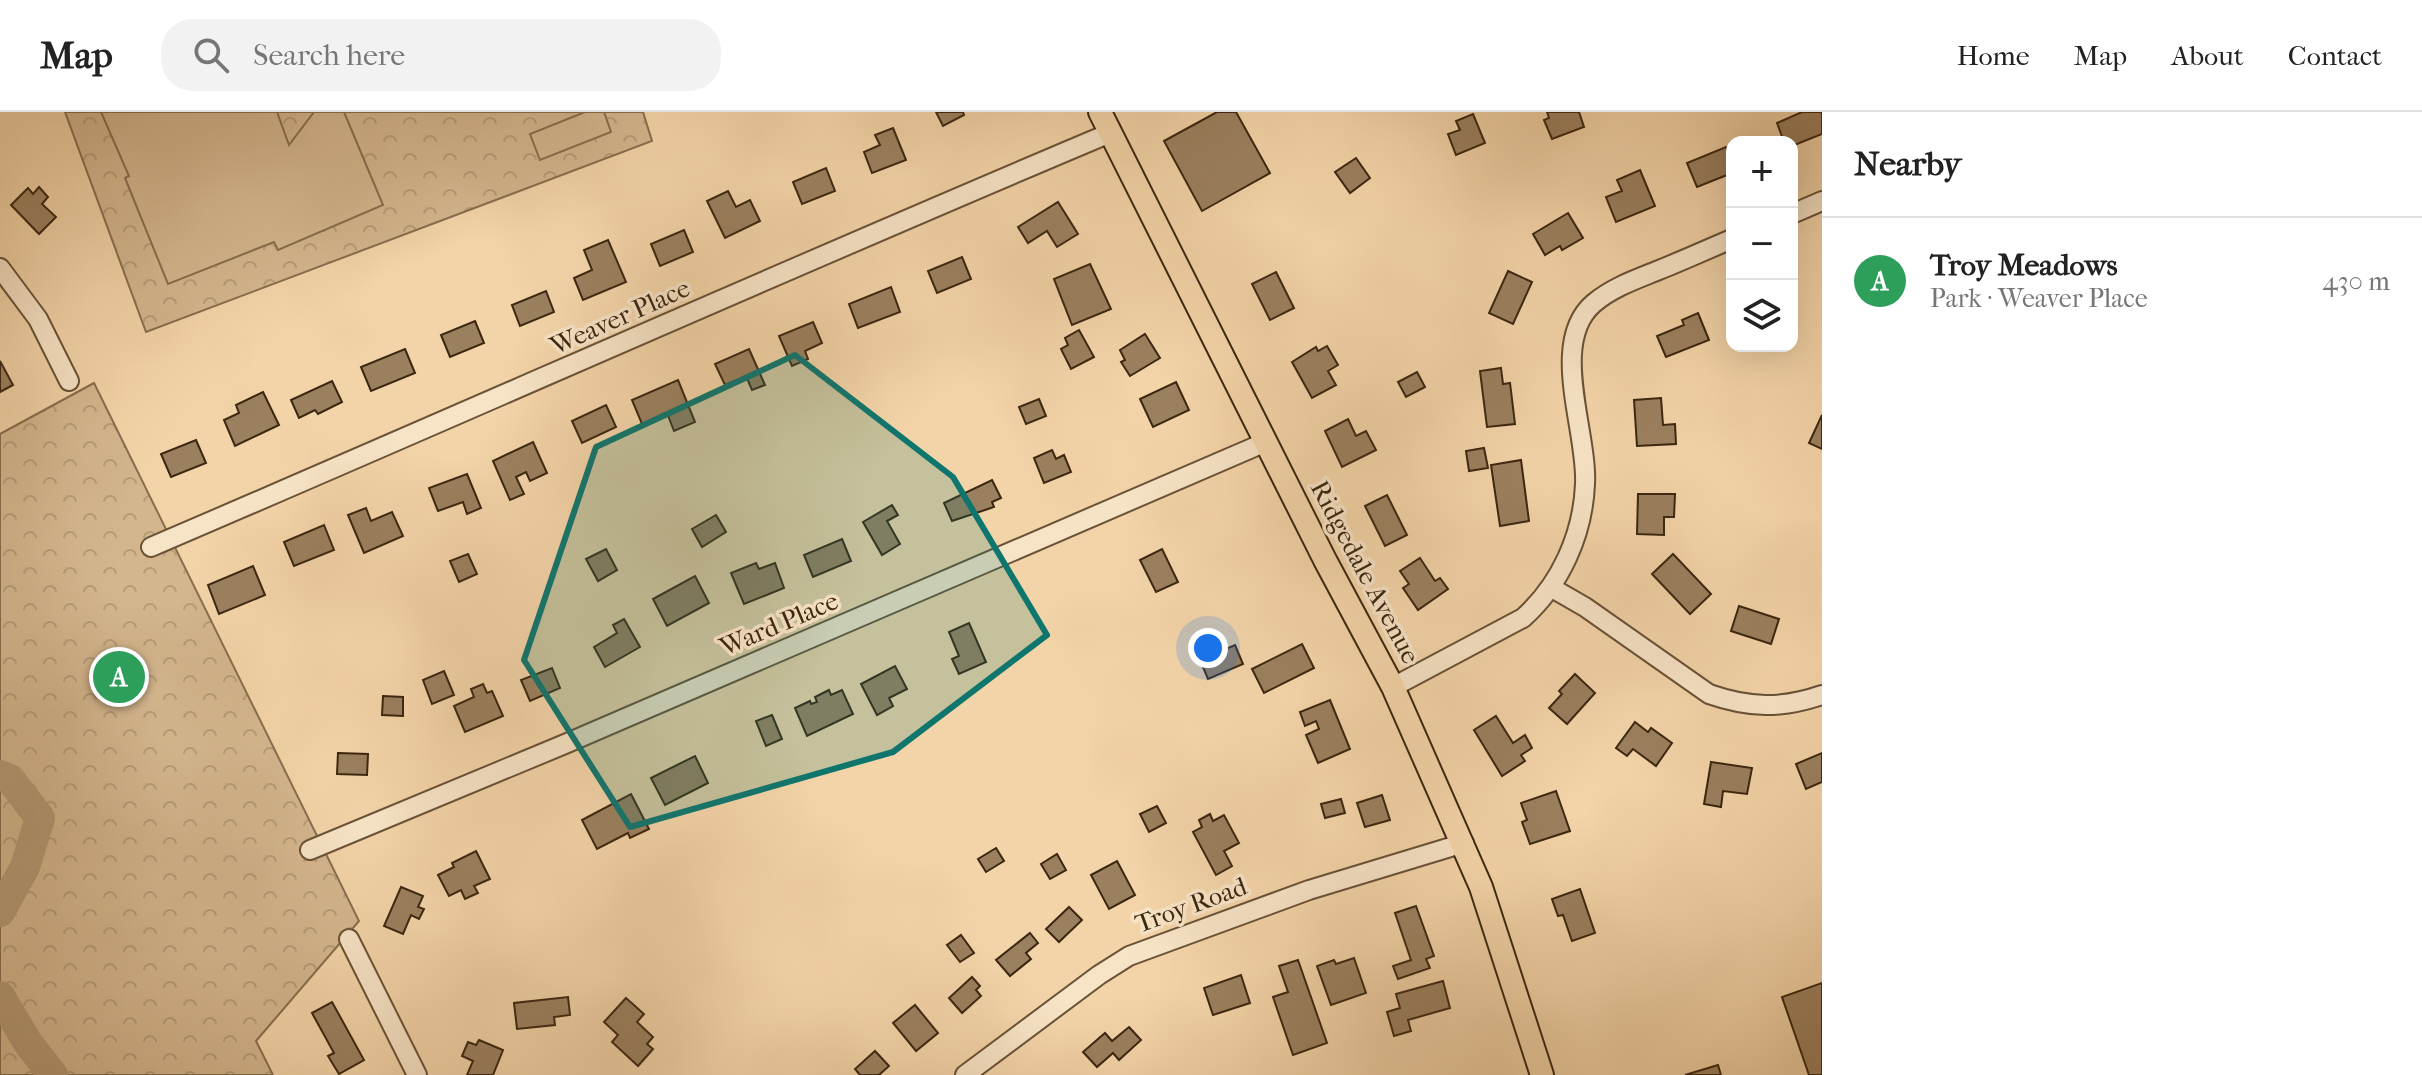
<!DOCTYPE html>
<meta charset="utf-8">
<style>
:root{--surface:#fff;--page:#f2f2f2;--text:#222;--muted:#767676;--line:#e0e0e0;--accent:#8f2418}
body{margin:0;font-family:"IM FELL French Canon",serif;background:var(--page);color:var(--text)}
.controls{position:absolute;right:24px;top:24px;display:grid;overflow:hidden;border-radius:16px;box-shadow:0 8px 32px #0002}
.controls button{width:72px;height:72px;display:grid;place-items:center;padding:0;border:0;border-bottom:2px solid var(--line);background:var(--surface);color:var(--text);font:40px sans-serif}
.you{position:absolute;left:1208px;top:536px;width:28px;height:28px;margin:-20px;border:6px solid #fff;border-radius:50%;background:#1a73e8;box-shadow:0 0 0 12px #1a73e833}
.badge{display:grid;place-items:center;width:52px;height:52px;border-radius:50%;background:var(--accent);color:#fff;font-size:26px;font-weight:700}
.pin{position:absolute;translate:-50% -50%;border:4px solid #fff;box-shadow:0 2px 8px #0006}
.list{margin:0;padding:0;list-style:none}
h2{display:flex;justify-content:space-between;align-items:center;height:104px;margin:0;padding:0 32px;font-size:34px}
h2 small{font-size:26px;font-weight:400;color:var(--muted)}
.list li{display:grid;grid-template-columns:52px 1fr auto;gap:24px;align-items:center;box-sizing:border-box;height:128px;padding:0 32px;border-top:2px solid var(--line)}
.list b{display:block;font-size:30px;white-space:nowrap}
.list p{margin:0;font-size:26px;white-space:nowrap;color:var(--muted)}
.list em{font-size:26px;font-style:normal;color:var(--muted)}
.icon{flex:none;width:44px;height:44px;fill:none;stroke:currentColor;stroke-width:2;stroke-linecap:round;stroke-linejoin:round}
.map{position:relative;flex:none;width:1822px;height:963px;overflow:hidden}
header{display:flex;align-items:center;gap:48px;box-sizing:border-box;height:112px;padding:0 40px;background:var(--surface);border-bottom:2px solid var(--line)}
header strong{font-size:38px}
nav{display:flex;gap:44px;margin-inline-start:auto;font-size:28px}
.search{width:560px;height:72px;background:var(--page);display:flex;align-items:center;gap:20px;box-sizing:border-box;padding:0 28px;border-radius:32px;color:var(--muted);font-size:30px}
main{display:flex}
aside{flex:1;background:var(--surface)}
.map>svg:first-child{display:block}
.park{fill:url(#park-crowns);stroke:#886e4f;stroke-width:2}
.garden{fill:#d4b68e;stroke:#886e4f;stroke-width:2}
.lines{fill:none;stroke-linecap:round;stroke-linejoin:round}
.river{stroke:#b49974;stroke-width:30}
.building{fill:#9b805f;stroke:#3b2610;stroke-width:2}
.minor-casing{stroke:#695236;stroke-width:22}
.major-casing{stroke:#3b2610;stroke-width:26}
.minor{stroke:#f7e3c6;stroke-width:18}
.major{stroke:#f3d4a8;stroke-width:22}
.marked{fill:#0f766e;fill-opacity:0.2;stroke:#0f766e;stroke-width:6;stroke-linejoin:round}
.labels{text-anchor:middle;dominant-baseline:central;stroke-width:7;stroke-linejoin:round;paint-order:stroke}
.street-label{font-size:26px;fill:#3b2610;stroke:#f7e3c6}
</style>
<header>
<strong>Map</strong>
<div class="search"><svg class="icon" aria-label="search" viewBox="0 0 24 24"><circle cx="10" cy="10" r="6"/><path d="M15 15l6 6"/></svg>Search here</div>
<nav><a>Home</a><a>Map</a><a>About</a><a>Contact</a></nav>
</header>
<main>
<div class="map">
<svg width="1822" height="963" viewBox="0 0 1822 963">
<defs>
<pattern id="park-crowns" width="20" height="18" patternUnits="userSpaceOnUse" patternTransform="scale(2)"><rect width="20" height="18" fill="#d4b68e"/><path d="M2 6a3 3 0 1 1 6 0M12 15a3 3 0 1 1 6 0" fill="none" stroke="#b79c79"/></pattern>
</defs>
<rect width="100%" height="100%" fill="#f3d4a8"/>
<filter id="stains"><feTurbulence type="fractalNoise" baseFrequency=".0025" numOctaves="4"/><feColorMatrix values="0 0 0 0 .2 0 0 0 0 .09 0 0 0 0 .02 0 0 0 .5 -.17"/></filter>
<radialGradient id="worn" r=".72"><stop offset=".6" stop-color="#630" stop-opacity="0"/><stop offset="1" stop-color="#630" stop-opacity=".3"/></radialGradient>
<!-- park -->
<g class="park">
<polygon points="65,0 643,0 652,29 146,220"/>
<polygon points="94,271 359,809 256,929 273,963 0,963 0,322"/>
</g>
<!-- garden -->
<g class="garden">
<polygon points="101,0 277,0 289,33 314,0 344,0 383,93 278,138 274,130 168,172 125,66 129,64"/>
<polygon points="585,0 604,0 611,20 540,48 530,22"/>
</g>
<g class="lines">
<!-- river -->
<g class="river">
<polyline points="0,663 10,667 40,706 25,755 0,800"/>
<polyline points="0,884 28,931 53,963"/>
</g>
</g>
<!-- building -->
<g class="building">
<polygon points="936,0 963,0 964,3 943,14"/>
<polygon points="1217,0 1236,0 1270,61 1202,99 1164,29"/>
<polygon points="1547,0 1579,0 1584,15 1552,27 1544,8 1549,6"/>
<polygon points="1822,0 1822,22 1792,34 1792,30 1784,30 1777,11 1802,0"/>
<polygon points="1473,2 1485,31 1456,43 1448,22 1460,18 1456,9"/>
<polygon points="893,16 906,48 872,61 864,40 880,33 875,23"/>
<polygon points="1726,35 1732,50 1732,61 1697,75 1687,51"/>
<polygon points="1356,46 1370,66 1350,81 1335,60"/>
<polygon points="826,56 835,79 802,92 793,70"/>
<polygon points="1640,58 1655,94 1616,110 1606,85 1622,79 1617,68"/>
<polygon points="39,75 48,85 42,92 56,105 39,122 11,93 28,76 33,82"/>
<polygon points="728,79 736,95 750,88 760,109 725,126 707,89"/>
<polygon points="1058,90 1078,122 1057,135 1047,119 1028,131 1018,115"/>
<polygon points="1568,101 1583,126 1562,138 1560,134 1545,143 1533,122"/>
<polygon points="684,118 693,140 660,154 651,132"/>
<polygon points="608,128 626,170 583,188 574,166 592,158 584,138"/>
<polygon points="962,145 971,167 937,181 928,159"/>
<polygon points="1090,152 1111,197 1072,213 1054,167"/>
<polygon points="1508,159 1532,170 1513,212 1489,201"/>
<polygon points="1276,160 1294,196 1270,208 1252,172"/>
<polygon points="891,175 900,200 858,216 849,192"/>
<polygon points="546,179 554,200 520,214 512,193"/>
<polygon points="1698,201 1709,228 1666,245 1657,224 1684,213 1682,208"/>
<polygon points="475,209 484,231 450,245 441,223"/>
<polygon points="813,210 822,231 805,239 808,247 792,254 779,224"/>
<polygon points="1079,218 1094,245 1071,257 1061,237 1068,233 1065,226"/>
<polygon points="1145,222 1160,246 1130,264 1121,250 1125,248 1120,238"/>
<polygon points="1327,234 1338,253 1328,259 1336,273 1312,286 1292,250 1316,235 1318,239"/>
<polygon points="405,237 415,261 371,279 361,255"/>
<polygon points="749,237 765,273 752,278 746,264 725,273 715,252"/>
<polygon points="0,249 13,273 0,280"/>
<polygon points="1501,256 1503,272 1510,271 1515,312 1487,315 1480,259"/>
<polygon points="1417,260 1425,275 1406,285 1398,270"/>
<polygon points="678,268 695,310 674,319 667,301 642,312 632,288"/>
<polygon points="332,269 342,290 318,302 315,298 299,306 291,288"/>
<polygon points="1176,270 1189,298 1153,315 1140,287"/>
<polygon points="263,280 279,313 235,334 224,308 239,301 236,293"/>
<polygon points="1661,286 1663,313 1675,312 1676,332 1637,334 1634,288"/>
<polygon points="1039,287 1046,304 1026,312 1019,295"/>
<polygon points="606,293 616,315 582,331 572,309"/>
<polygon points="1822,303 1822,337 1809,331"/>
<polygon points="1348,307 1356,324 1366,319 1376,338 1342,355 1325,319"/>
<polygon points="196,328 206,351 171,365 161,342"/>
<polygon points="533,330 547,361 530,369 526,360 516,365 524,382 510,388 493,349"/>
<polygon points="1484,336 1488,356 1469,359 1466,339"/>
<polygon points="1052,338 1056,347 1064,343 1071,360 1044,371 1034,346"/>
<polygon points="1521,348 1529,409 1500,414 1491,353"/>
<polygon points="467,362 481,396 467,402 463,390 438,399 429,376"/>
<polygon points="992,368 1001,386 992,390 994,395 952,409 944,391"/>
<polygon points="1638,382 1675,382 1674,405 1664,405 1664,423 1637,422"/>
<polygon points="1387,383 1407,423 1385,434 1365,394"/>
<polygon points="892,393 898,403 887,409 900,432 882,443 863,410"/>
<polygon points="366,396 371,409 392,400 403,424 364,441 348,403"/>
<polygon points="716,403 726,420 702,435 692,417"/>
<polygon points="324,413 334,438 294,454 284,430"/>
<polygon points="842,427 851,449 813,465 804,443"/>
<polygon points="606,437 617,458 598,469 586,447"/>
<polygon points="1162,437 1178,470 1156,480 1140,448"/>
<polygon points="468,442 477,462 459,470 450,449"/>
<polygon points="1673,442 1711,482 1690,502 1652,462"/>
<polygon points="1420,446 1435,469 1440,466 1448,477 1418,498 1403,476 1409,472 1400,459"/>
<polygon points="756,451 759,457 775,451 784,476 744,492 731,461"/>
<polygon points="253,454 265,483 219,502 208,473"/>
<polygon points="695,464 709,491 667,514 653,487"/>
<polygon points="1739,494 1779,507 1771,532 1731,519"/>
<polygon points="624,507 640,535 605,555 594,535 617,521 613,513"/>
<polygon points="969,511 986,550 959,562 952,547 959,544 949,520"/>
<polygon points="1302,532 1314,556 1264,581 1252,557"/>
<polygon points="1235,533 1243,552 1208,567 1200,548"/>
<polygon points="895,554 907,577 889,586 893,594 877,603 861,572"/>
<polygon points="552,556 560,576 530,589 521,568"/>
<polygon points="444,559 454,583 432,592 423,568"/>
<polygon points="1575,562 1595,581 1567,612 1549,596 1562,582 1559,579"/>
<polygon points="483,572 487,581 492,579 503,604 465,620 454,594 474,585 471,577"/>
<polygon points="829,578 831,583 842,578 853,602 807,624 795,596 810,589 811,592 817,590 815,585"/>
<polygon points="383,584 403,585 403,604 382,603"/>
<polygon points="1330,588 1350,637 1318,651 1306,623 1319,617 1316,609 1305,614 1300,600"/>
<polygon points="772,603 782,627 766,634 756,609"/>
<polygon points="1496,604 1513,631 1525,623 1532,636 1521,643 1525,649 1502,664 1474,618"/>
<polygon points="1635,610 1648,620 1651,616 1672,631 1656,654 1633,637 1627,644 1616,636"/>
<polygon points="338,641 368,642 367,663 337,662"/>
<polygon points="1822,641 1822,670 1806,677 1796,652"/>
<polygon points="695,644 708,671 665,693 651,666"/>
<polygon points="1711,650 1752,656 1747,682 1723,679 1721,695 1704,692"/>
<polygon points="1556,679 1570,719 1530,732 1522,710 1527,708 1521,691"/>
<polygon points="631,682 649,717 630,726 628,721 597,737 582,708"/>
<polygon points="1382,683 1390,708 1365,715 1357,691"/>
<polygon points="1341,687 1345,701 1325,706 1321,692"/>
<polygon points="1157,694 1166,711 1149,720 1140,702"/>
<polygon points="1210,702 1213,709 1224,703 1239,731 1224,739 1232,754 1216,763 1193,720 1202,715 1199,708"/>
<polygon points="996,736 1004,749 986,760 978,747"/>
<polygon points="476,739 490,767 474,774 478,781 465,787 461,778 449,784 438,763 454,755 452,751"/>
<polygon points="1057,742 1066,758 1050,767 1041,752"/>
<polygon points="1117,749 1135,783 1109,797 1091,763"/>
<polygon points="401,775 423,784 418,795 424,797 419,807 411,803 403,822 384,814"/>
<polygon points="1580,777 1595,821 1572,829 1563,803 1558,804 1552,787"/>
<polygon points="1416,794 1434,844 1426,847 1430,856 1398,867 1393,854 1411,848 1395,801"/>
<polygon points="1069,795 1082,808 1059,830 1046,817"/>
<polygon points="1030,821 1038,831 1026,841 1031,847 1010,864 996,848"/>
<polygon points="961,823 974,841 960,850 947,833"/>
<polygon points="1354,846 1366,881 1331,893 1317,854 1334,848 1336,852"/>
<polygon points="1298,848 1327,931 1293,943 1273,885 1288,880 1279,854"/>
<polygon points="1241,863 1250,891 1213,903 1204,876"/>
<polygon points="972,865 980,874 976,878 981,884 962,901 949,886"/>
<polygon points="1443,869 1450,896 1408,908 1411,919 1394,924 1387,900 1400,896 1396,882"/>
<polygon points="1822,871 1822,963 1809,963 1782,885"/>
<polygon points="568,885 570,903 554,905 555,913 517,917 514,891"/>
<polygon points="626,886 644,902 637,910 653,925 647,932 653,937 638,954 612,930 618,923 604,910"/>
<polygon points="332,890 364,948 339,962 328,944 334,941 312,901"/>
<polygon points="915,893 938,921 916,939 893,911"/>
<polygon points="1129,915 1141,928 1119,948 1113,941 1097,955 1083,940 1105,921 1112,929"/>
<polygon points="479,928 503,938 493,963 467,963 473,949 462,944 468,930 476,933"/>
<polygon points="875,939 889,954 879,963 860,963 855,957"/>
<polygon points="1718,953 1721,963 1685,963"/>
</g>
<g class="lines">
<!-- minor casing -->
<g class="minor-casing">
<g id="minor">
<polyline points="1792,102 1822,89"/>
<polyline points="0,156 38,207 69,269"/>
<path d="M 151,435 C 471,298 789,156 1110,21"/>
<path d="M 1552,476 L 1585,495 L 1709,582 C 1749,596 1782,597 1822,583"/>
<path d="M 1393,575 L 1523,506 C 1560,473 1583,423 1585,372 C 1588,320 1548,230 1594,191 C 1613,175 1637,167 1659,158 C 1684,148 1708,137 1732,127"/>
<polyline points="310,738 565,632 1266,330"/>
<polyline points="349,827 417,963"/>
<polyline points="965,963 1099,863 1129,844 1309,778 1464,731"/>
</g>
</g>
<!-- major casing -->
<g class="major-casing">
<polyline id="major" points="1100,0 1325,448 1393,575 1481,775 1542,963"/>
</g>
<!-- minor -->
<use href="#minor" class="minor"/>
<!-- major -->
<use href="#major" class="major"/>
</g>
<!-- marked area -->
<path class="marked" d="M 795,243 L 953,365 L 1047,523 L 893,640 L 630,715 L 524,548 L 596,335 Z"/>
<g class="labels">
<!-- street labels -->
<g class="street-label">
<text transform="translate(620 205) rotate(-24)">Weaver Place</text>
<text transform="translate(1365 460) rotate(62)">Ridgedale Avenue</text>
<text transform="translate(779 512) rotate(-23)">Ward Place</text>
<text transform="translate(1191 793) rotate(-20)">Troy Road</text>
</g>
</g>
<rect width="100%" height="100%" filter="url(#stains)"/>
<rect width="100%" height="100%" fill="url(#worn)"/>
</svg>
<div class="controls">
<button>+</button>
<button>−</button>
<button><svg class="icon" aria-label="layers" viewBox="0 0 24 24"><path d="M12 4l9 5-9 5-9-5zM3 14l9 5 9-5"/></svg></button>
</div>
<div class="you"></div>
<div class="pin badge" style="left:119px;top:565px;background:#2e9e5b">A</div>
</div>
<aside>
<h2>Nearby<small></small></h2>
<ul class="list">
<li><span class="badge" style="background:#2e9e5b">A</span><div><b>Troy Meadows</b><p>Park · Weaver Place</p></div><em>430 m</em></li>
</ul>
</aside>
</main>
